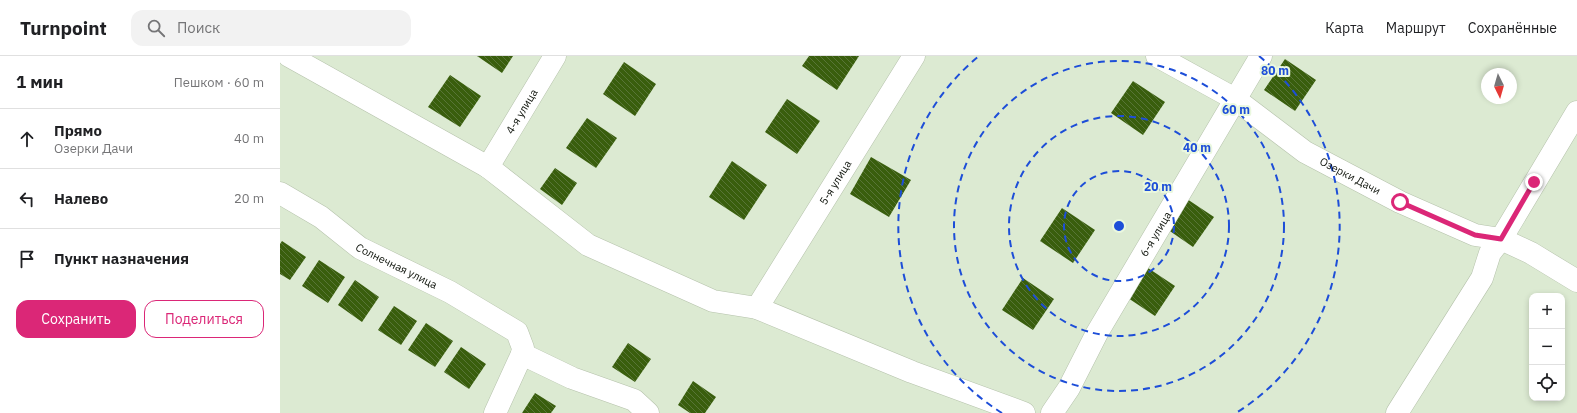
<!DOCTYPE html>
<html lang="ru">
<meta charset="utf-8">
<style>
:root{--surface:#fff;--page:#f2f2f2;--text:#202124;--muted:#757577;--line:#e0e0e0;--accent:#db2777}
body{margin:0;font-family:"IBM Plex Sans",sans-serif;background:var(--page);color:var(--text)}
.controls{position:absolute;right:12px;bottom:12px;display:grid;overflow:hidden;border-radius:8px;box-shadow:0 2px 6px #0003}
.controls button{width:36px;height:36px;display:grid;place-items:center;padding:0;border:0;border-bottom:1px solid var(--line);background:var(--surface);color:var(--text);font:20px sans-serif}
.compass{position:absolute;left:1201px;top:12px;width:36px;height:36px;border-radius:50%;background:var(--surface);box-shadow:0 2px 6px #0003;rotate:175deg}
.stop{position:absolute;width:12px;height:12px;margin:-9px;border:3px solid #db2777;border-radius:50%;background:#fff}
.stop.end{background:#db2777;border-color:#fff;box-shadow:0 1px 4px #0008}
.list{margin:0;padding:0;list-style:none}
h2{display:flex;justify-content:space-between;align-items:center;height:52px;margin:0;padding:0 16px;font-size:17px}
h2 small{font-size:13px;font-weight:400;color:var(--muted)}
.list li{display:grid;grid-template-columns:26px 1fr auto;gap:12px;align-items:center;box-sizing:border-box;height:60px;padding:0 16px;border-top:1px solid var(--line)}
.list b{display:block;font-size:15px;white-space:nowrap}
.list p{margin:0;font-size:13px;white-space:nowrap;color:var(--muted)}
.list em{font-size:13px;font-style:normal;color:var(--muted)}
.actions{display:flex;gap:8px;padding:12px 16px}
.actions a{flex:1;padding:9px 0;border:1px solid var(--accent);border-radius:12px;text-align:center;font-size:14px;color:var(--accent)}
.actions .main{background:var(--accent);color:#fff}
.icon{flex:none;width:22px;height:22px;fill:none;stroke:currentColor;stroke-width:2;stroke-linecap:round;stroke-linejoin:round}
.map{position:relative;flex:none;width:1297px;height:357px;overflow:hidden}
header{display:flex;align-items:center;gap:24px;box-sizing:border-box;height:56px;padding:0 20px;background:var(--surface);border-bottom:1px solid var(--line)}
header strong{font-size:19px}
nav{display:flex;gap:22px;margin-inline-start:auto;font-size:14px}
.search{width:280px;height:36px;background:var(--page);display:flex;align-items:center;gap:10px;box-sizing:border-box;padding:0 14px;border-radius:12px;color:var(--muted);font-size:15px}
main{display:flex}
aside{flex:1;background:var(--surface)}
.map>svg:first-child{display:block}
.building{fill:url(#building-back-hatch)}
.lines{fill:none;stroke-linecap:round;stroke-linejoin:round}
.minor-casing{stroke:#b5c2ab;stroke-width:23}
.minor{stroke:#fff;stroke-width:22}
.route{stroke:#db2777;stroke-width:5}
.ring{fill:none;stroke:#1d4ed8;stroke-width:2;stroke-dasharray:7 5}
.labels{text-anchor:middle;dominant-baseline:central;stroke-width:4;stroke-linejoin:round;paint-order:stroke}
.street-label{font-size:11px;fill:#10150d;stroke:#eaf8df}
.centre{fill:#1d4ed8;stroke:#eaf8df;stroke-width:2}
.ring-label{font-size:12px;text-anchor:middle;font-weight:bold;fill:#1d4ed8;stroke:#eaf8df;stroke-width:4;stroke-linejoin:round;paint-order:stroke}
</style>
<header>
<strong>Turnpoint</strong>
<div class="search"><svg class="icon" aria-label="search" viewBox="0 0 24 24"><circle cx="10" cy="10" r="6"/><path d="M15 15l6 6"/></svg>Поиск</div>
<nav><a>Карта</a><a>Маршрут</a><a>Сохранённые</a></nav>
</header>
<main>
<aside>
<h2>1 мин<small>Пешком · 60 m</small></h2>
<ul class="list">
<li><svg class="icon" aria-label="ahead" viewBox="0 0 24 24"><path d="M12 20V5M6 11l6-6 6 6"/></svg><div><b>Прямо</b><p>Озерки Дачи</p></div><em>40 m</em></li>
<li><svg class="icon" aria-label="left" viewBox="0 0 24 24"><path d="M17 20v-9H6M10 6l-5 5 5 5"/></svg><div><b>Налево</b></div><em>20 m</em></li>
<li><svg class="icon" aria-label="arrive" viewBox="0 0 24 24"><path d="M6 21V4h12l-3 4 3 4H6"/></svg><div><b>Пункт назначения</b></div></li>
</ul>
<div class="actions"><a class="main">Сохранить</a><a>Поделиться</a></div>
</aside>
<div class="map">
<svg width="1297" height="357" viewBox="0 0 1297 357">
<defs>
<pattern id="building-back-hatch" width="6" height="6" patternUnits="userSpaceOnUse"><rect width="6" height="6" fill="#395e0d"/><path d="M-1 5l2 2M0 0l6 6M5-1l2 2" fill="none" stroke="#587537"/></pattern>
</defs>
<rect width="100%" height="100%" fill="#dcead2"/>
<!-- building -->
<g class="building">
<polygon points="197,0 233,0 222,17"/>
<polygon points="529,0 579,0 557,34 522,10"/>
<polygon points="1005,3 1036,24 1015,55 984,34"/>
<polygon points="344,6 376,28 355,60 323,38"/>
<polygon points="170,19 201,40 180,71 148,51"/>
<polygon points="853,25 885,46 863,79 831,57"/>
<polygon points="507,43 540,65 517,98 485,76"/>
<polygon points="307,62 337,82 316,112 286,92"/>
<polygon points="591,101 631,124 609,161 570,138"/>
<polygon points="452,105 487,129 464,164 429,141"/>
<polygon points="275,112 297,127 282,149 260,133"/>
<polygon points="904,141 934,161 913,191 884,171"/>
<polygon points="782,152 815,174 793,207 760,185"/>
<polygon points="2,185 26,201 10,224 0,218 0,188"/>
<polygon points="39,204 65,221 48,247 22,230"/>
<polygon points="865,210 895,230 875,260 845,240"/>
<polygon points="743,222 774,243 753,274 722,254"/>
<polygon points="75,224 99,241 82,266 58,249"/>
<polygon points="114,250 137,265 121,289 98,274"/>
<polygon points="146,267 173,285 155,311 128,294"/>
<polygon points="348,287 371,303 355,326 332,311"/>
<polygon points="181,291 206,308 189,333 164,316"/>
<polygon points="413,325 436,341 425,357 410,357 398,349"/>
<polygon points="255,337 276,350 271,357 242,357"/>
</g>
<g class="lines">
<!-- minor casing -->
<g class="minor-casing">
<g id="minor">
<polyline points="9,0 208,111 308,189 433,245 477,252 632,316 744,357"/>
<path id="s1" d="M 877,0 L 955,43 L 1025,96 L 1120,146 L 1195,179 L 1221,183 L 1251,197 L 1297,225"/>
<path id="s2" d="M 208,111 L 275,0"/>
<path id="s3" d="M 0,137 L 41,161 L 80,192 L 170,236 L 237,276 L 243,292 L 242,298 L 215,357"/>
<path id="s4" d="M 477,252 L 634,0"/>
<polyline points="242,298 292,322 354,344 368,357"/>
<path id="s5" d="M 772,357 L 789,332 L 817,277 L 981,0"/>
<polyline points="1117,357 1202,222 1210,197 1221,183 1297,56"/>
</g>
</g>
<!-- minor -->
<use href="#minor" class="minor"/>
</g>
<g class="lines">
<!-- route -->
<polyline class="route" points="1120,146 1195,179 1221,183 1254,126"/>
</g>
<!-- distance rings -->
<g class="ring">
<circle cx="839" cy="170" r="55"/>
<circle cx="839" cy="170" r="110"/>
<circle cx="839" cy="170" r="165"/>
<path d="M722 357A220 220 0 0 1 699 0M979 0A220 220 0 0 1 956 357"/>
</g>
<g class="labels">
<!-- street labels -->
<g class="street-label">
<text stroke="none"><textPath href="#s2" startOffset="65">4-я улица</textPath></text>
<text stroke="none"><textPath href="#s1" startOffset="228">Озерки Дачи</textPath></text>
<text stroke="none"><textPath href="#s4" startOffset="148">5-я улица</textPath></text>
<text stroke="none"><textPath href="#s5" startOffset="207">6-я улица</textPath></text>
<text stroke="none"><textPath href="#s3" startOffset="138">Солнечная улица</textPath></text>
</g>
</g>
<circle cx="839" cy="170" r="6" class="centre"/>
<g class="ring-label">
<text x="995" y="19">80 m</text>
<text x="956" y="58">60 m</text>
<text x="917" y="96">40 m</text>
<text x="878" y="135">20 m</text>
</g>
</svg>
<div class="controls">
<button>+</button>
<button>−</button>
<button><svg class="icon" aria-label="locate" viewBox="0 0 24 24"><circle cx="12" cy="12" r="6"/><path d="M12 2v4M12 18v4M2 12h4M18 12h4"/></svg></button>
</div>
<svg class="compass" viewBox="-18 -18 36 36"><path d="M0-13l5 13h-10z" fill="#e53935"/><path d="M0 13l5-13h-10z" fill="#757577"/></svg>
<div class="stop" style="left:1120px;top:146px"></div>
<div class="stop end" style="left:1254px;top:126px"></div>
</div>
</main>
